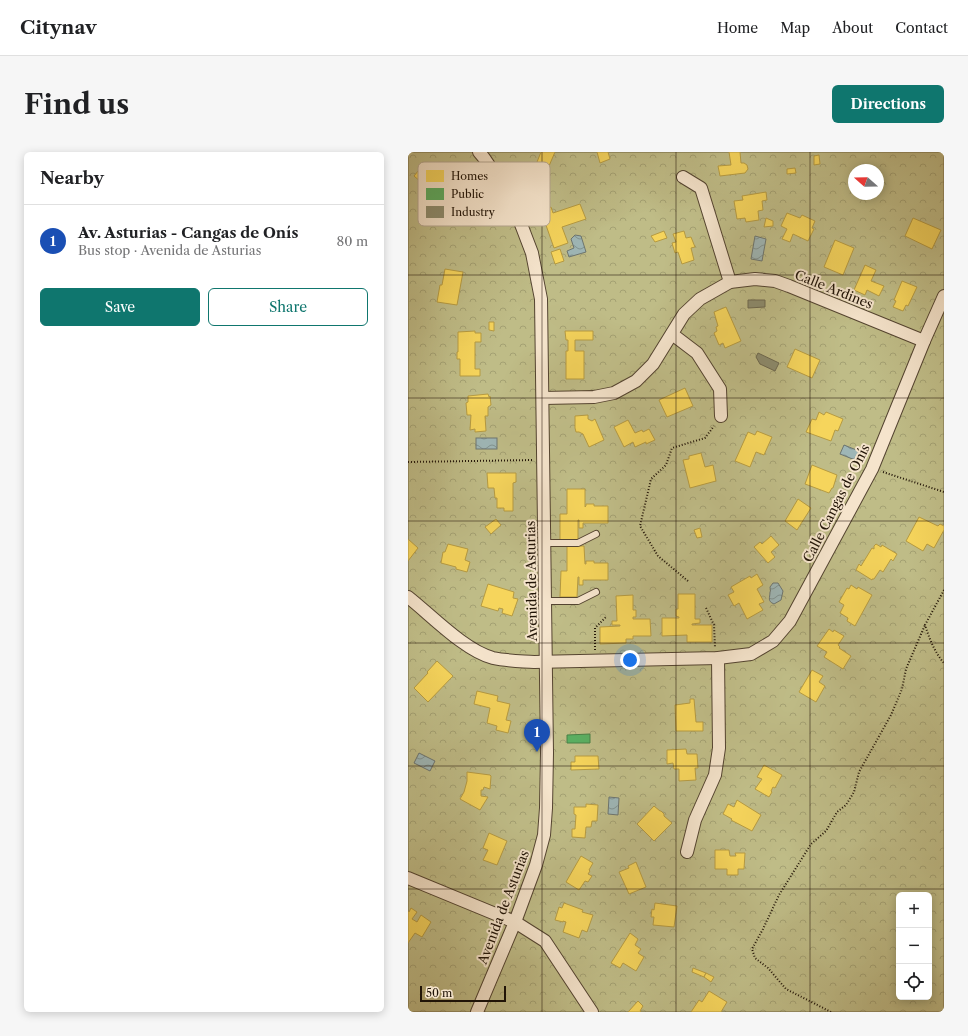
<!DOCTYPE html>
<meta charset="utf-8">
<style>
:root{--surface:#fff;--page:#f6f6f6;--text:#202124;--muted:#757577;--line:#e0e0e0;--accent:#0f766e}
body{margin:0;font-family:"Libre Caslon Text",serif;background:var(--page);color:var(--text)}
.controls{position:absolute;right:12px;bottom:12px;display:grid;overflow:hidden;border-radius:6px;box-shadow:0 2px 10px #0003}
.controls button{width:36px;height:36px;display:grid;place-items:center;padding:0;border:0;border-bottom:1px solid var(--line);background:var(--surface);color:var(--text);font:20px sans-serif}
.compass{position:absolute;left:440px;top:12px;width:36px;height:36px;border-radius:50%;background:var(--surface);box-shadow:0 2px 10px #0003;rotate:290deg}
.scale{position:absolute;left:12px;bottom:10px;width:86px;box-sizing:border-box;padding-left:4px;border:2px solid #211407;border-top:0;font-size:11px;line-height:14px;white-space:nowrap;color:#211407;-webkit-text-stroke:3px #f5e4cc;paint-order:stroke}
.you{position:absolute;left:222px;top:508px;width:14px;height:14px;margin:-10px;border:3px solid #fff;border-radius:50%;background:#1a73e8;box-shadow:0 0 0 6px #1a73e833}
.badge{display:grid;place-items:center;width:26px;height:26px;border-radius:50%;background:var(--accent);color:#fff;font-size:13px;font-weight:700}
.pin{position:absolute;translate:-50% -33px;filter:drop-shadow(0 1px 2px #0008)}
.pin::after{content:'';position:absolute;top:21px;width:14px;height:12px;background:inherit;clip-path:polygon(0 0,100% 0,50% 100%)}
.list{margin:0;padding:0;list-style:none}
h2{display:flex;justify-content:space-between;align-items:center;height:52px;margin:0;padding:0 16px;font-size:17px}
h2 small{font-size:13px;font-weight:400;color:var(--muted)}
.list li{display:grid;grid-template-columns:26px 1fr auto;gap:12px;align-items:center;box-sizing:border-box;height:72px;padding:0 16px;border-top:1px solid var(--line)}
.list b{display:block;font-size:15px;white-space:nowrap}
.list p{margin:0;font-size:13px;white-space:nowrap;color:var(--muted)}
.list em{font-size:13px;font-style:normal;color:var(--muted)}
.actions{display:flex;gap:8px;padding:12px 16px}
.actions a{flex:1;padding:9px 0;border:1px solid var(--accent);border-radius:6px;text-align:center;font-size:14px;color:var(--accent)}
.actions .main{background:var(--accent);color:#fff}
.icon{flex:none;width:22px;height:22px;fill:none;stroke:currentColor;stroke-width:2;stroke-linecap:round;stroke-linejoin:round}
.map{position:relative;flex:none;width:536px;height:860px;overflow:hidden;border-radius:6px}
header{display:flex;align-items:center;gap:24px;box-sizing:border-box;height:56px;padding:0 20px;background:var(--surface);border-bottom:1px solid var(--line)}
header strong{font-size:19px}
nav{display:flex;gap:22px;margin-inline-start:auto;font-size:14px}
.intro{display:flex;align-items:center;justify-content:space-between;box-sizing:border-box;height:96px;padding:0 24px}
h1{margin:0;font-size:28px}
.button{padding:10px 18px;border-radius:6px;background:var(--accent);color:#fff;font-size:14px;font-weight:700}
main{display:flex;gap:24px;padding:0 24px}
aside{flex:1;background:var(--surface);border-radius:6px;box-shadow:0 2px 10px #0003}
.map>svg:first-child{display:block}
.park{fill:url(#park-crowns);stroke:#706847;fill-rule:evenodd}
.water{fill:url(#water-waves);stroke:#6c7570}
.homes{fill:#f6d55c;stroke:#b69b42}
.public{fill:#5aae61;stroke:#498046}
.industry{fill:#8c8c6e;stroke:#6c684f}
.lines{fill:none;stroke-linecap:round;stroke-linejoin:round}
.lane-casing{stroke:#544431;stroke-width:8}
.street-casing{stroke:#544431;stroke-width:14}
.path{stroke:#211407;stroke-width:2;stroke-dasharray:1 2;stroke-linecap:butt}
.lane{stroke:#f5e4cc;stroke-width:6}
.street{stroke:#f5e4cc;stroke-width:12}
.grid{fill:none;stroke:#211407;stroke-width:1;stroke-opacity:0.55}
.labels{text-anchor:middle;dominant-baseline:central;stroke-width:4;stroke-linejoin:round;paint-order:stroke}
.street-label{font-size:13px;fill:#211407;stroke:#f5e4cc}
.key{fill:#f5e4cc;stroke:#b5a691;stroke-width:1}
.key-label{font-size:11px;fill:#211407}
</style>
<header>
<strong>Citynav</strong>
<nav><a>Home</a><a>Map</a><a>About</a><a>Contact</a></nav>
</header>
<div class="intro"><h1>Find us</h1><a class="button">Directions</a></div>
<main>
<aside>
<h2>Nearby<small></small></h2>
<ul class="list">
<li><span class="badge" style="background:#1a4fb4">1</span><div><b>Av. Asturias - Cangas de Onís</b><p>Bus stop · Avenida de Asturias</p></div><em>80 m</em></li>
</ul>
<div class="actions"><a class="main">Save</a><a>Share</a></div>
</aside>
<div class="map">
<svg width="536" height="860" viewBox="0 0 536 860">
<defs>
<pattern id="park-crowns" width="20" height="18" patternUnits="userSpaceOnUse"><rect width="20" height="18" fill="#bfbc87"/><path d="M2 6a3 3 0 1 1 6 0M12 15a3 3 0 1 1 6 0" fill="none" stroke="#a4a173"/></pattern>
<pattern id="water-waves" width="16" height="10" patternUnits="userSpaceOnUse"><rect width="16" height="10" fill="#9eb6b6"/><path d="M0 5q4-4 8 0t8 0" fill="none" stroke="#809392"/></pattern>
</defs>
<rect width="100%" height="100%" fill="#efd5b0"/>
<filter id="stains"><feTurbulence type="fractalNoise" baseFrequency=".005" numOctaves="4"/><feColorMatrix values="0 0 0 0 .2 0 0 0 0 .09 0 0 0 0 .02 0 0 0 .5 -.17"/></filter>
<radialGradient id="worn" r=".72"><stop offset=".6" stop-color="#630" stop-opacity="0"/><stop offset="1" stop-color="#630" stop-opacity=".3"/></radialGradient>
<!-- park -->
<path class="park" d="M 0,0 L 536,0 L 536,860 L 0,860 ZM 446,18 L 470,18 L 470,42 L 446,42 ZM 491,743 L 521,743 L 521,845 L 491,845 Z"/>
<!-- water -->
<g class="water">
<polygon points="167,83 173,84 178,100 161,105 159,99 166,96 163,87"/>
<polygon points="347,84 358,87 354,109 343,107"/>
<rect x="68" y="286" width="21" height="11"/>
<polygon points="436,293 451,299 447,308 432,302"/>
<path d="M 365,431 L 370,431 L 375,439 L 373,448 L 366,452 C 359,449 362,446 362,440 C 363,439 362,437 362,435 Z"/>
<polygon points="11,601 27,609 22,619 6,611"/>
<polygon points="201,645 211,646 210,663 200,662"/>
</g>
<!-- homes -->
<g class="homes">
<polygon points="133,0 147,0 141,14 129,10"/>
<polygon points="189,0 200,0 202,7 192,11"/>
<polygon points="321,0 332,0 333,11 336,11 339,13 340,17 337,21 312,24 310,14 323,13"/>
<polygon points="411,3 412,12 406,13 406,4"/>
<polygon points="15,13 18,16 21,13 26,18 28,16 31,19 34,16 45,25 28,43 6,24"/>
<polygon points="387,16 388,21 379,22 379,17"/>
<polygon points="358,40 359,48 354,49 355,58 350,59 351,68 338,70 337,66 329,67 326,49 335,48 334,44"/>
<polygon points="172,52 178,67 154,75 160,91 146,96 133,59 143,55 145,61"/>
<polygon points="379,61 392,66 394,63 407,69 404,76 406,77 400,89 385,82 382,90 374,87 379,77 373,74"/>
<polygon points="358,66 365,69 365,74 356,75"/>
<polygon points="505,66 533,78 524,97 497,84"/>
<polygon points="256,79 259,86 247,90 243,84"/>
<polygon points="276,79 278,86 283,85 287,95 283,96 286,108 274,112 270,100 267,101 264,91 268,90 265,82"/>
<polygon points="427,88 446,96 435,123 416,115"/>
<polygon points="152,97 156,109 147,112 143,100"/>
<polygon points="457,113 468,118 463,129 476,134 471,144 459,138 457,143 446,138"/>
<polygon points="37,117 55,120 49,153 29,150 32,133 34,133"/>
<polygon points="494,129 509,135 500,154 498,153 495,159 485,155 488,149 486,148"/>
<polygon points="318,155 333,189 317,196 315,191 311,193 306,181 309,179 308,175 310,174 306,160"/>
<polygon points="81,170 86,170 86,179 81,178"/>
<polygon points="67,179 67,181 73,181 73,190 67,190 67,217 72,217 72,224 52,224 52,207 49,207 49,200 50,200 50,180"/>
<polygon points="157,179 185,179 185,188 167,188 167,199 176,199 176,227 158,227 158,199 160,199 160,188 158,188"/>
<polygon points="387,197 412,208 404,226 379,215"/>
<polygon points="277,236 285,254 259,265 251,248"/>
<polygon points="80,242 81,245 82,244 83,253 80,255 80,264 77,264 78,279 67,280 67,277 62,278 63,263 59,263 58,251 60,250 60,244"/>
<polygon points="411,260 416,263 418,260 435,267 430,279 427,278 423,289 398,280 404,267 408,268"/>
<polygon points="180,263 180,267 184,269 187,267 196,288 181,295 175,282 171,280 168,280 167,276 167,264"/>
<polygon points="220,268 227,281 234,278 235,280 241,277 247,288 238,292 238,290 227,295 225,290 216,295 206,275"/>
<polygon points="349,279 364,285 356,303 348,300 342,315 327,309 340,280 347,283"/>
<polygon points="293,301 297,315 305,313 308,329 282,336 275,308 281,307 281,304"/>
<polygon points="404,313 429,323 425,336 424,336 421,341 397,332"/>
<polygon points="79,321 108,321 108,330 105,331 105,359 96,359 96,356 89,356 89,346 87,346 86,336 80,336"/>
<polygon points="159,337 177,337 177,355 178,354 178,352 186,352 186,354 200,354 200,371 175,371 175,376 171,376 171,368 170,368 170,388 152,388 152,362 159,362"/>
<polygon points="390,347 403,356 389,378 377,369"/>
<polygon points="511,365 530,374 532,372 536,374 536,378 526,396 519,392 515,399 498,389"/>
<polygon points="88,367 93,373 83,382 77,375"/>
<polygon points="292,376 294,385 289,386 286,378"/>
<polygon points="363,384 371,393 363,400 367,405 360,411 346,395 352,390 354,392"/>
<polygon points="0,387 10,396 0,409"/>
<polygon points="40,392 60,397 57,408 62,410 59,420 48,417 48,415 33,411 35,400 37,400"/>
<polygon points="468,392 473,395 474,393 489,402 485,409 483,407 475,420 472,418 466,427 464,427 464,428 448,418 451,412 453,414 464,396 466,397 466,394"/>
<polygon points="159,394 176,394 177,412 178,412 178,409 186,409 186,411 200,411 200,428 175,428 175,433 171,433 171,425 170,425 169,445 152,445 153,419 159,419"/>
<polygon points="349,422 355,433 349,437 356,450 351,452 355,458 339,467 331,451 326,454 320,443 326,440 323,435 342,424 343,426"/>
<polygon points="80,432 106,440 105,446 110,447 104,464 94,461 95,457 91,456 90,459 73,454"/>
<polygon points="443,433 449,437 450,435 464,443 447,474 439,469 440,466 432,461 436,453 431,450 439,436 441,437"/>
<polygon points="270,442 287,442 287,467 292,467 292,471 284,472 284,473 304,473 304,490 279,490 279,483 254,484 254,466 271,466 271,465 268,464 268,457 270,457"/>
<polygon points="225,443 225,458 228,458 228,465 225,465 225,467 242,467 243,484 225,484 225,487 218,487 218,491 192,492 192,475 212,474 212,473 204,473 204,469 209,469 208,444"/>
<polygon points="421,477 425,480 426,478 436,484 430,493 432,495 431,496 443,504 435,517 416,505 419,500 409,494"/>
<polygon points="29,509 45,524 20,550 6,536 20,521 19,520"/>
<polygon points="404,518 415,524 411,530 417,534 408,550 391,540"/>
<polygon points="69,539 90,544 89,549 102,552 98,568 103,569 100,581 88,578 89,574 79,571 82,556 66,552"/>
<polygon points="282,547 286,547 288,570 295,570 295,579 268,579 267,553 282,551"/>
<polygon points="278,597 279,602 289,602 290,616 287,616 288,628 271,629 271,617 266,617 265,611 259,612 259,598"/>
<polygon points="167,604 190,604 191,617 163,618 163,610 167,610"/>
<polygon points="356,613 374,623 367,636 365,635 363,639 364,640 361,645 347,637 354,627 349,625"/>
<polygon points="59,620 82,623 83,624 82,637 76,635 75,638 73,638 73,644 80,645 72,658 52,647 56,640 59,629"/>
<polygon points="329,648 353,663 344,679 323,668 324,667 315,662 320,652 326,655"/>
<polygon points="178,652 190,653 189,669 184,669 183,675 178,675 177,686 164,685 164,677 167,677 168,663 166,662 166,655 178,655"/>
<polygon points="246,654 252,659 253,659 256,662 256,664 264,671 246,689 229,672"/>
<polygon points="81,681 99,689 89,713 75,708 80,698 75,696"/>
<polygon points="307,698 321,698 322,704 328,704 327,701 337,701 336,717 330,717 330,723 319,723 319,717 307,717"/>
<polygon points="173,704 185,711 181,718 182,719 180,722 184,724 180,730 177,729 171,738 158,730"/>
<polygon points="228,710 238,735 221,742 211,720 221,716 220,714"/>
<polygon points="156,751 175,758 174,760 185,763 179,780 174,778 171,786 155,780 158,770 155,769 155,770 147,768 151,755 154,756"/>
<polygon points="247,751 269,754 266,775 245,773 246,765 243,765 244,757 246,758"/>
<polygon points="3,756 9,760 4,767 9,770 13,763 23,770 14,785 7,781 0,791 0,759 1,760"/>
<polygon points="222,781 230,787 227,793 233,797 230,801 236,805 228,819 215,811 212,816 203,811"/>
<polygon points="285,816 298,821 296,825 284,820"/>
<polygon points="298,821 306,825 303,830 296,825"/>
<polygon points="301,839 319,850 313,860 283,860 291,848 294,850"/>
<polygon points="230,849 235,854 232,859 233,860 220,860"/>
</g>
<!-- public -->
<polygon class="public" points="182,582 182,591 159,591 159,583"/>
<!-- industry -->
<g class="industry">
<polygon points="340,148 357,148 357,155 340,156"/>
<polygon points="350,201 371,211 367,219 352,212 348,205"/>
</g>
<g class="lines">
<!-- lane casing -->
<g class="lane-casing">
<g id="lane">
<polyline points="137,391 170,391 188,382"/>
<polyline points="138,449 170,449 188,440"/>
</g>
</g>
<!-- street casing -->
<g class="street-casing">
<g id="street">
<polyline points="275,25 293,36 322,130"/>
<polyline points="264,182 289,201 312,237 313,264"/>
<polyline points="135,246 186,245 206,241 228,229 245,212 276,162 292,147 322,130 347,127 367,129 381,134 516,189"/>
<path d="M 0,445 C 23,463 57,499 85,506 C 99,509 112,509 126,510 L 310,506 L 343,502 L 365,489 L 382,469 L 464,317 L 516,189 L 536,144"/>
<polyline points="279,700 287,668 307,623 311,596 310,506"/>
<polyline points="0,726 107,770 137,789 184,860"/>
<polyline points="69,860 107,770 128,713 136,683 138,656 139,601 133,147 124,101 103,46 76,6 71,0"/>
</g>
</g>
<!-- path -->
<g class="path">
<polyline points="0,310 125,308"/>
<polyline points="475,320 536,340"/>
<polyline points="280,429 250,404 232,374 243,327 258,313 264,296 297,286 306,274"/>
<path d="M 536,438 L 517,473 C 521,486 527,501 536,511"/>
<polyline points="298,456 306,473 307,495"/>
<polyline points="187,498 187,476 199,464"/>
<polyline points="423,860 378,837 360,816 347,806 344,797 355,777 371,743 403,692 418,679 429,660 438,653 446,640 451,620 483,563 494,537 498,517 517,473"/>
</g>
<!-- lane -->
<use href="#lane" class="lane"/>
<!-- street -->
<use href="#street" class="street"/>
</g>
<!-- grid -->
<path class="grid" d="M 134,0 L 134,860M 268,0 L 268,860M 402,0 L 402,860M 0,123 L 536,123M 0,246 L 536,246M 0,369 L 536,369M 0,491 L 536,491M 0,614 L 536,614M 0,737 L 536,737"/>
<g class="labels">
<!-- street labels -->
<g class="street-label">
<text transform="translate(426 137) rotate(22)">Calle Ardines</text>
<text transform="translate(428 351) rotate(-63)">Calle Cangas de Onís</text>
<text transform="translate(123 429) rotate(-91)">Avenida de Asturias</text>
<text transform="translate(95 755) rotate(-69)">Avenida de Asturias</text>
</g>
</g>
<!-- legend -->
<rect x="10" y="10" width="132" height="64" rx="6" class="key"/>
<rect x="18" y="18" width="18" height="12" fill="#f6d55c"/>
<rect x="18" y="36" width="18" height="12" fill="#5aae61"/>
<rect x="18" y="54" width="18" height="12" fill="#8c8c6e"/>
<g class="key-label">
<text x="43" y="28">Homes</text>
<text x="43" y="46">Public</text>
<text x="43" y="64">Industry</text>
</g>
<rect width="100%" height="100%" filter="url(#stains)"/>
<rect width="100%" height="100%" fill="url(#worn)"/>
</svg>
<div class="controls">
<button>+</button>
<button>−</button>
<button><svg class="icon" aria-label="locate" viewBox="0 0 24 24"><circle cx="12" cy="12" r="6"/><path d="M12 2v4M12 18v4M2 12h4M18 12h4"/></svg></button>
</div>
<svg class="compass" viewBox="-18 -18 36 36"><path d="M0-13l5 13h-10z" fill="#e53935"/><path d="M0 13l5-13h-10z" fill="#757577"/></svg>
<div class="scale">50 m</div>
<div class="you"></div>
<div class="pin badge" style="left:129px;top:600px;background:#1a4fb4">1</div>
</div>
</main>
